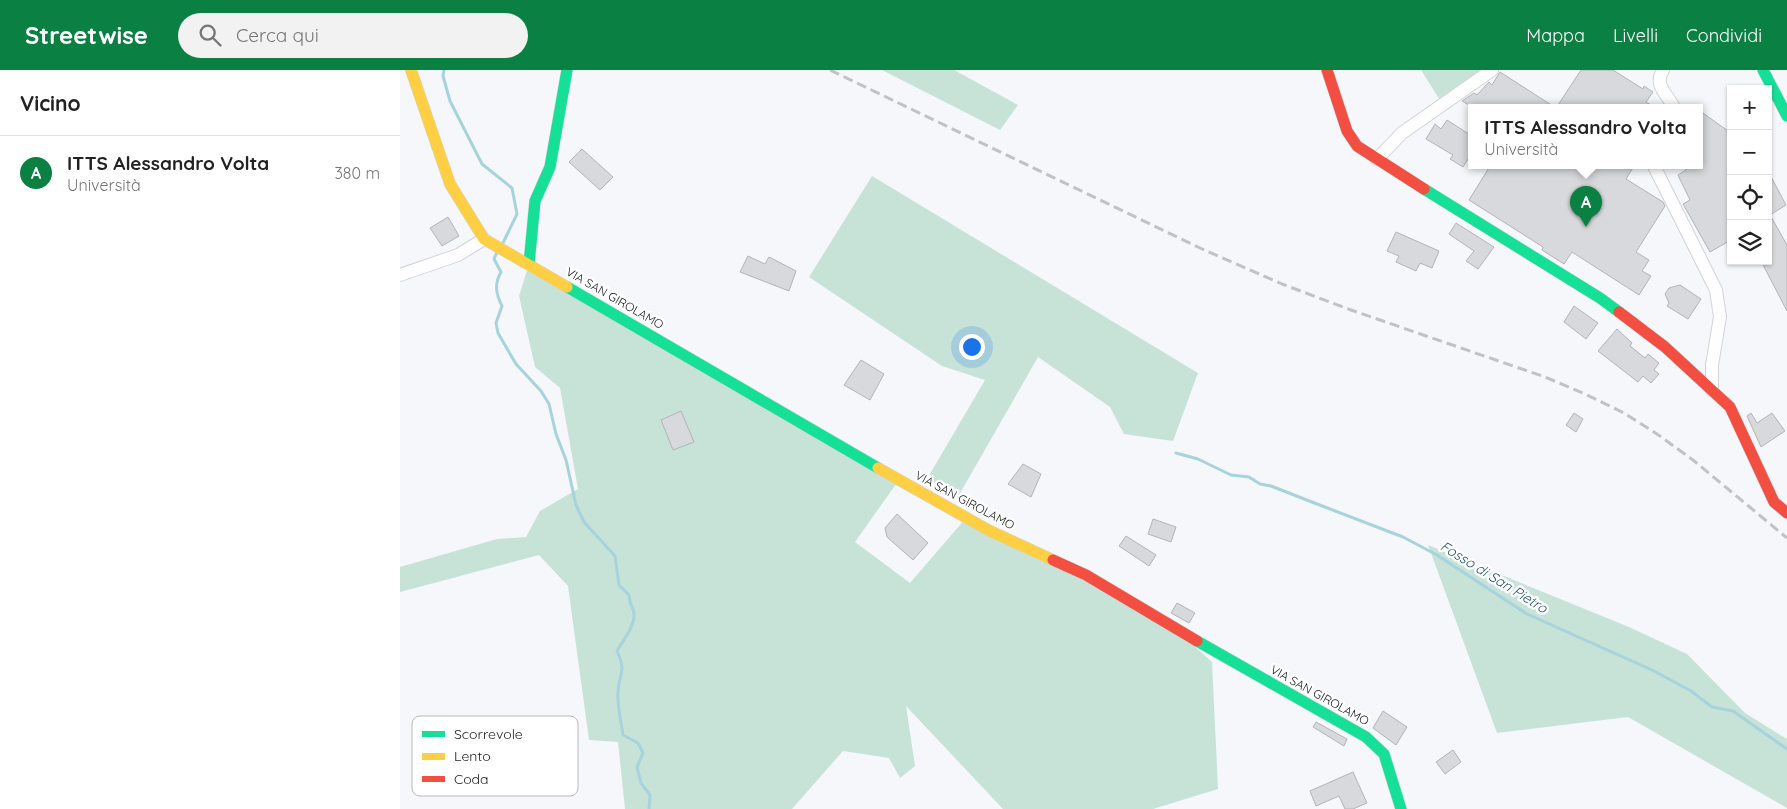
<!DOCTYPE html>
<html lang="it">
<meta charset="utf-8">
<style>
:root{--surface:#fff;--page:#f2f2f2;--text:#222;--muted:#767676;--line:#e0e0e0;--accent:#0b8043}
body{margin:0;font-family:Quicksand,sans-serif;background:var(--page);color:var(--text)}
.controls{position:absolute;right:15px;top:15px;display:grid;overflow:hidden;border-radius:0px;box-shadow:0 1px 4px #0004}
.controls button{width:45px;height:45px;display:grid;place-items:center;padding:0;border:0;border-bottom:1px solid var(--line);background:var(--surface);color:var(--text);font:25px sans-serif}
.you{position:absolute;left:571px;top:276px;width:18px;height:18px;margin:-12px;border:4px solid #fff;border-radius:50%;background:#1a73e8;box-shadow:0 0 0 8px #1a73e833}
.badge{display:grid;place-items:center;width:32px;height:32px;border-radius:50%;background:var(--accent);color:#fff;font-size:16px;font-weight:700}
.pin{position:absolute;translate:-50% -41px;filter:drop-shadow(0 1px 2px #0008)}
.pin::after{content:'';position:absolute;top:26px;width:18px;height:15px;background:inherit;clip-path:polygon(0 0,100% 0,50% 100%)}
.popup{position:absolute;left:1068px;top:34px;width:235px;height:65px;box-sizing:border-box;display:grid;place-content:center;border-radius:0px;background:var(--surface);filter:drop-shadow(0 1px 4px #0005);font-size:16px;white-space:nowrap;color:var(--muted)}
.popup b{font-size:19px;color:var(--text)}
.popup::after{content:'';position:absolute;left:50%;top:100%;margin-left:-10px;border:10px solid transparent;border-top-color:var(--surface)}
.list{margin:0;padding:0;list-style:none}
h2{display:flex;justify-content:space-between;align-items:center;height:65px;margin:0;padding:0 20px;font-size:21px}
h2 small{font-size:16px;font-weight:400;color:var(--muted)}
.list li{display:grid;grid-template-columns:32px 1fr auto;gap:15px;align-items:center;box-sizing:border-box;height:75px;padding:0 20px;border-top:1px solid var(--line)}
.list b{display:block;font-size:19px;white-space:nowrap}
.list p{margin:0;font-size:16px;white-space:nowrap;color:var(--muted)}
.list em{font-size:16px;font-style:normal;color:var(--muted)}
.icon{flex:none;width:28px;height:28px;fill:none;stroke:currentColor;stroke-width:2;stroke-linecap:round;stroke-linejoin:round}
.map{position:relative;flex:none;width:1387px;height:739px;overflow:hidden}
header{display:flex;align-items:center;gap:30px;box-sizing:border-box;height:70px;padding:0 25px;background:var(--accent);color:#fff}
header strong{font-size:24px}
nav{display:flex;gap:28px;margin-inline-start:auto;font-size:18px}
.search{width:350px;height:45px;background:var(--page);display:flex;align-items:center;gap:12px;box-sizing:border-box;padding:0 18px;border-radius:28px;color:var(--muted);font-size:19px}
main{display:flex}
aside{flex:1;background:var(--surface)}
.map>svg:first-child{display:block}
.green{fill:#c7e3d8}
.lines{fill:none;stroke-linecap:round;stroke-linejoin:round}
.stream{stroke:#a7d3dc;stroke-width:3}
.building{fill:#d7d9dc;stroke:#b3b4b7}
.street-casing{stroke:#d3d4d7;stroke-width:14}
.fast-casing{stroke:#d3d4d7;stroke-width:12}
.slow-casing{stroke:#d3d4d7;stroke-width:12}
.jam-casing{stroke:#d3d4d7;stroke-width:12}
.street{stroke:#fefefe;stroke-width:12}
.fast{stroke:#16e098;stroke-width:11}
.slow{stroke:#ffcf43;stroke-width:11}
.jam{stroke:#f24e42;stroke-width:11}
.rail{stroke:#c2c2c3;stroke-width:3;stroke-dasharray:10 5;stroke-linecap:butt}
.labels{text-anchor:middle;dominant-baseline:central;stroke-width:5;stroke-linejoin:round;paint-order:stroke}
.street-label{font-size:12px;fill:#191a1c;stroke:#fff}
.water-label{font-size:14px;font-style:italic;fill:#225860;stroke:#fff}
.key{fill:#fff;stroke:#bababb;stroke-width:1}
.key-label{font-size:14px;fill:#191a1c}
</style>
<header>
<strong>Streetwise</strong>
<div class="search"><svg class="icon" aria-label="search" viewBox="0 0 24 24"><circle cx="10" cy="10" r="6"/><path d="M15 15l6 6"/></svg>Cerca qui</div>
<nav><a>Mappa</a><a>Livelli</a><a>Condividi</a></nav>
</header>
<main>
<aside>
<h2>Vicino<small></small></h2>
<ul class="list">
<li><span class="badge">A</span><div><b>ITTS Alessandro Volta</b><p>Università</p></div><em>380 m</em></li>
</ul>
</aside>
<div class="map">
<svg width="1387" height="739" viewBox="0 0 1387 739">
<rect width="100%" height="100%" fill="#f5f7fb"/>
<!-- green -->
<g class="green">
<polygon points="482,0 554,0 618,35 600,60"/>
<polygon points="1021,0 1092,0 1043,35"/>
<polygon points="472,106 798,303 773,371 724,364 710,337 638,287 559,425 527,409 585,310 542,296 409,207"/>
<polygon points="129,194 499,410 455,472 510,513 566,448 774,558 812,592 818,719 753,739 603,739 506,636 515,696 500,708 489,688 443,681 392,739 225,739 218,672 189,670 168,516 139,485 0,522 0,497 97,469 126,467 140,441 178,419 160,318 135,297 119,226"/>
<polygon points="1028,475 1229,557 1287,584 1345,643 1387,669 1387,738 1228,647 1097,663"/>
</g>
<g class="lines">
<!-- stream -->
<g class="stream">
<polyline points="44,0 43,6 50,31 82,94 112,118 117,144 103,173"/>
<path d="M 97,182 L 94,189 L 101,202 C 94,214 96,224 102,236 L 96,253 L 98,263 L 116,294 L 141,321 L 149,334 L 156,364 L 166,390 L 176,435 L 184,452 L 215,486 L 219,515 L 229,525 C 229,534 234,538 234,544 C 235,557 223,570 217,581 C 227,604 219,601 218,622 C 217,636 221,651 223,665 L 238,673 L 243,683 L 237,697 L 241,713 L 250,725 L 249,739"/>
<polyline points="776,383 798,389 831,405 849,407 860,414 871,416 917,434 1003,467 1037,485 1127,544 1252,600 1291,621 1312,637 1333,641 1387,679"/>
</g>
</g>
<!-- building -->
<g class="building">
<polygon points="1181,0 1213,0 1243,19 1244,16 1253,22 1246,32 1256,38 1074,38 1062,31 1074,23 1077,25 1089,12 1092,15 1100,2 1156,38"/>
<polygon points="1300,41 1331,63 1331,170 1310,182 1283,134 1290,130 1278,105 1287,99 1288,96 1300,96"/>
<polygon points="1047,50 1072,66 1072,92 1068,89 1063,97 1050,89 1053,85 1026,69 1035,54 1041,59"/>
<polygon points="182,79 213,107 200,120 169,92"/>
<polygon points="1090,96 1234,96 1226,109 1263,132 1265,136 1236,182 1249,190 1242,201 1251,206 1239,225 1172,182 1164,194 1142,180 1143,177 1069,130"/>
<polygon points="1368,101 1386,135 1370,145 1387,175 1387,241 1361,191 1368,191"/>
<polygon points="48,147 59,166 42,176 30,158"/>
<polygon points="1056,153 1094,177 1078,199 1066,191 1074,181 1049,164"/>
<polygon points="996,162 1039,181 1032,198 1020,193 1016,201 996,192 999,186 987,181"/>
<polygon points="348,186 365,194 369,187 396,201 389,221 340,202"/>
<polygon points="1280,215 1301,229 1288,249 1267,236 1269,233 1265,224 1269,218"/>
<polygon points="1174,236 1198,253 1186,269 1164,252"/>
<polygon points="1217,259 1232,273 1230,276 1245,288 1248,284 1259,293 1254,300 1259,304 1251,313 1243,306 1238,312 1198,281"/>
<polygon points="461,290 484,304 470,330 444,315"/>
<polygon points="281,341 294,372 273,380 261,350"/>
<polygon points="1174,343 1183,349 1176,362 1166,355"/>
<polygon points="1351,343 1357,353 1372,343 1385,361 1361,377 1347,346"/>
<polygon points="623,394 641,404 631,427 608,414"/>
<polygon points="497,444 528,473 513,490 487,467 485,458"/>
<polygon points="753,449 776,457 771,472 748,464"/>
<polygon points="726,466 756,485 749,496 719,476"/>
<polygon points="777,533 795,543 789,553 771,543"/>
<polygon points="983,641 1007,657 996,675 973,658"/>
<polygon points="916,652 947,669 944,676 913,657"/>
<polygon points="1053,680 1061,692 1045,704 1036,692"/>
<polygon points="953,702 967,733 953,739 945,739 939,726 916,736 910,721"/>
</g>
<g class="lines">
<!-- street casing -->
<g class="street-casing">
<g id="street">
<path d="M 1263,0 C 1253,16 1268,24 1274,38"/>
<polyline points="977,89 1002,63 1092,0"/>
<polyline points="1254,96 1316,220 1320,247 1312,295 1312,320"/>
<polyline points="0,205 58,185 84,169"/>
</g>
</g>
<!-- fast casing -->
<g class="fast-casing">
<g id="fast">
<polyline points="1363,0 1387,46"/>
<polyline points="1024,119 1200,228 1219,242"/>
<polyline points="129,194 135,131 150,97 167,0"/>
<polyline points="167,217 478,398"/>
<polyline points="797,571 966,667 984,684 1001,739"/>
</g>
</g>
<!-- slow casing -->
<g class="slow-casing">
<g id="slow">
<polyline points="11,0 50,114 84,169 167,217"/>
<polyline points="478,398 590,461 653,490"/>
</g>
</g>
<!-- jam casing -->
<g class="jam-casing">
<g id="jam">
<polyline points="927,0 947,61 957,76 1024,119"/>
<polyline points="1219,242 1265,277 1330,337 1374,432 1387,443"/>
<polyline points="653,490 686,505 797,571"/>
</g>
</g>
<!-- street -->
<use href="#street" class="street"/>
<!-- fast -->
<use href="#fast" class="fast"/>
<!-- slow -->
<use href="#slow" class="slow"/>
<!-- jam -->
<use href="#jam" class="jam"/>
<!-- rail -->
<polyline class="rail" points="430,0 800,178 882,214 951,240 1145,307 1185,324 1224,343 1257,364 1293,390 1387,468"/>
</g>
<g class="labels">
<!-- street labels -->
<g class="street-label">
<text transform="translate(215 228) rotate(30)">VIA SAN GIROLAMO</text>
<text transform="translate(565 430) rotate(28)">VIA SAN GIROLAMO</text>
<text transform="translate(920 625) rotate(29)">VIA SAN GIROLAMO</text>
</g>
<!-- water labels -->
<g class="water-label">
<text transform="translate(1094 507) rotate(32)">Fosso di San Pietro</text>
</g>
</g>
<!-- legend -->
<rect x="12" y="646" width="166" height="80" rx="8" class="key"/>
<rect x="22" y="661" width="23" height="6" fill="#16e098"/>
<rect x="22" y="683" width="23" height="7" fill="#ffcf43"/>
<rect x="22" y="706" width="23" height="6" fill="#f24e42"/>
<g class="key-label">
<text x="54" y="669">Scorrevole</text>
<text x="54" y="691">Lento</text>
<text x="54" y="714">Coda</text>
</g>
</svg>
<div class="controls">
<button>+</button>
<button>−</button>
<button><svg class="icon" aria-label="locate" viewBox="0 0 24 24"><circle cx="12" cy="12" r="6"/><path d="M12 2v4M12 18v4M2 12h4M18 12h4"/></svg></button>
<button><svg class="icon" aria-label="layers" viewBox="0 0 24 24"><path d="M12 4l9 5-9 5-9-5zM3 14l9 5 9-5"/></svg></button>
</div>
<div class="you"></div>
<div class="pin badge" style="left:1186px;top:157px">A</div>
<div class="popup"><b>ITTS Alessandro Volta</b>Università</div>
</div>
</main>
